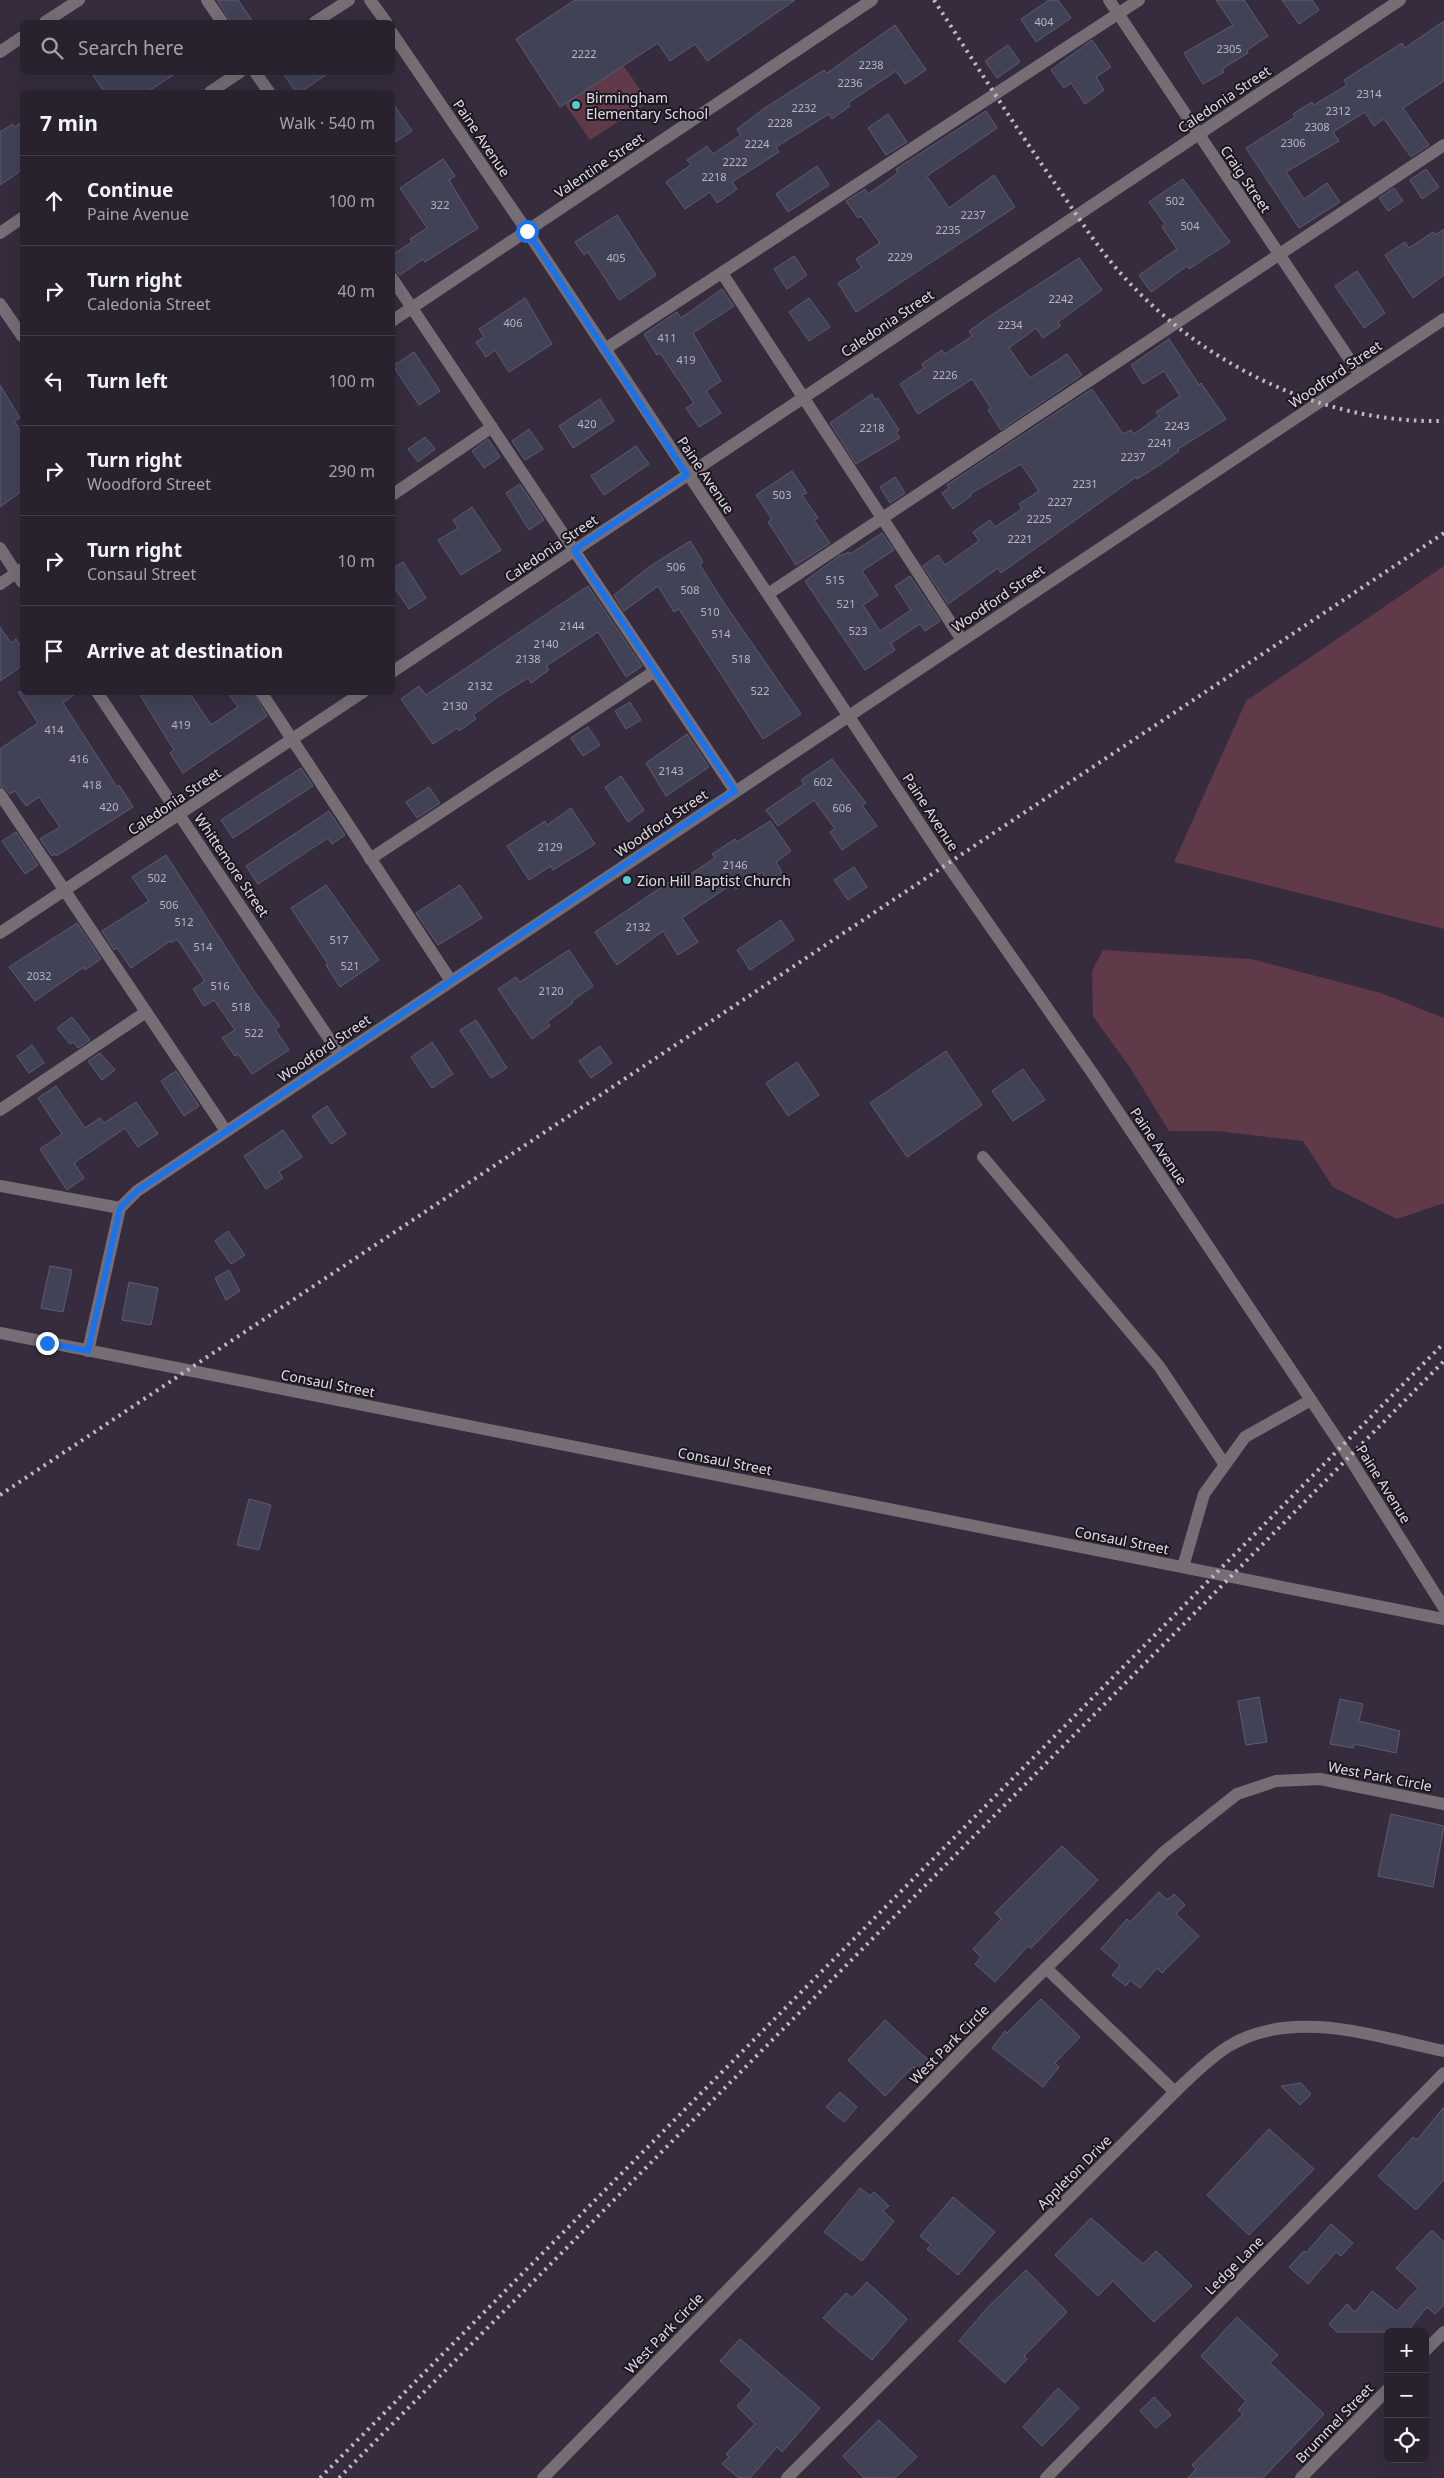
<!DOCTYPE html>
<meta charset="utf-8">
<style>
:root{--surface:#28212e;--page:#342e3a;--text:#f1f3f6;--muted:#a5a3aa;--line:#443e4a}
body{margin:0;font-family:"Noto Sans",sans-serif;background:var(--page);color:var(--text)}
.controls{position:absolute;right:15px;bottom:15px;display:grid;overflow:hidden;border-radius:8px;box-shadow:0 5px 20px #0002}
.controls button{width:45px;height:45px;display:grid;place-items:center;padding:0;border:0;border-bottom:1px solid var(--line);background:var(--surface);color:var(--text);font:25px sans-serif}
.stop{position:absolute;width:15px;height:15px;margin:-11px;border:4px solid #1a73e8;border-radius:50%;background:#fff}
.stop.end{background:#1a73e8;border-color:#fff;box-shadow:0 1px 5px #0008}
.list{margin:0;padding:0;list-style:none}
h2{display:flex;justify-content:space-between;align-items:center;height:65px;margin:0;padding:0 20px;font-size:21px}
h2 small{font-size:16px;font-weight:400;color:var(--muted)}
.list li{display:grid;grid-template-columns:32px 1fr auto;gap:15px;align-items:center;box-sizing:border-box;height:90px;padding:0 20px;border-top:1px solid var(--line)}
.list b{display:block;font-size:19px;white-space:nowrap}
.list p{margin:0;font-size:16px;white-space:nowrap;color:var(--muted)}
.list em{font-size:16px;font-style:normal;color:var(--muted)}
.icon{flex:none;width:28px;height:28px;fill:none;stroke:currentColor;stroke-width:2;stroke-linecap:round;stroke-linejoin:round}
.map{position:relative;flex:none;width:1444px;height:2478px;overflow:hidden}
.search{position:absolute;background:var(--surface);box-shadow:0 5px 20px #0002;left:20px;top:20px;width:375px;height:55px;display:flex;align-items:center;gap:12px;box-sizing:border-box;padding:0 18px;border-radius:8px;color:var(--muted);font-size:19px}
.panel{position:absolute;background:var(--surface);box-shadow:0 5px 20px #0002;left:20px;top:90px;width:375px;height:605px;border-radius:8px}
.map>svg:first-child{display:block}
.green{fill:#603a49}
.building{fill:#424256;stroke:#5c5c71}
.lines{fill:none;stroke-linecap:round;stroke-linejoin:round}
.minor{stroke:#776e75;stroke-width:12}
.rail{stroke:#bfb8c5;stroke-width:4;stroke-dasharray:2.5 5;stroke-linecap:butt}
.route{stroke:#1a73e8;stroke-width:6}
.poi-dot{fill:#53cdca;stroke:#1b171f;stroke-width:2}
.labels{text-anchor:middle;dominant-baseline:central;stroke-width:4;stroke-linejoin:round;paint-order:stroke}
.number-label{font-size:11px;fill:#b9b5c3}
.poi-label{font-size:14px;fill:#e1dbe7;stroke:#1b171f;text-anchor:start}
.street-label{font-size:14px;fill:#e1dbe7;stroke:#1b171f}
</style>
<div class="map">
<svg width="1444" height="2478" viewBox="0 0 1444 2478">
<rect width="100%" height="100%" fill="#362c3e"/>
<!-- green -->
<g class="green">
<polygon points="623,65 649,102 590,140 565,104"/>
<polygon points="1444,566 1444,929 1174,862 1246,701"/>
<polygon points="1103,950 1251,959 1381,993 1444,1018 1444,1203 1397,1219 1333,1187 1303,1141 1217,1131 1169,1131 1131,1069 1093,1016 1092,971"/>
</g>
<!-- building -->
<g class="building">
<polygon points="217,0 238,0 253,22 231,22"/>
<polygon points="575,0 795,0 707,61 695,44 670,61 658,43 560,107 516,39"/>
<polygon points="1049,0 1058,0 1071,18 1036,42 1021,19"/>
<polygon points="1216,0 1244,0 1268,36 1247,50 1248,53 1222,69 1224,72 1203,84 1184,53 1233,25"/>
<polygon points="1282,0 1312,0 1319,10 1299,24"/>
<polygon points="1444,21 1444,81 1403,108 1429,145 1411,157 1384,119 1374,126 1365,112 1333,132 1339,141 1286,172 1304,199 1327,183 1340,202 1299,228 1246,148 1295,117 1293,114 1312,102 1314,105 1347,85 1344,80 1402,43 1405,48"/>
<polygon points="895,25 926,70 905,84 896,71 848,103 850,106 832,119 829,114 776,147 779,152 732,182 737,189 717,203 710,192 685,209 666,182 691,165 687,160 707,146 713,154 741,135 737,129 762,110 824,70 827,73"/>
<polygon points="1092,40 1111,67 1096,77 1104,90 1085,104 1071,83 1064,88 1051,70"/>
<polygon points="1008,45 1020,62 997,78 985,61"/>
<polygon points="91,72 178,72 147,92 104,92"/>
<polygon points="282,72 330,72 301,92 296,92"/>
<polygon points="392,102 412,131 392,144"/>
<polygon points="986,111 997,128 927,176 949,208 994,175 1015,207 856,312 838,283 862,268 856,259 880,243 861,216 858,218 846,201 865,189 868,194 898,173 896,169"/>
<polygon points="888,114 907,142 886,155 868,128"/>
<polygon points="22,121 22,170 0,185 0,132 13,124 15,127"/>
<polygon points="443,159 455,176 449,180 478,228 425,262 423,259 400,275 392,268 392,255 412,242 410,239 427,228 400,188"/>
<polygon points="817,166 829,185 788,212 776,194"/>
<polygon points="1426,169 1439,187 1422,199 1410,180"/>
<polygon points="1183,179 1230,242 1189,269 1187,266 1151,292 1139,275 1177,249 1162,227 1165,224 1149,202"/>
<polygon points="1394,188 1403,201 1388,211 1379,198"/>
<polygon points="617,215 656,275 619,300 588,252 584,255 575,242"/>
<polygon points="1444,229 1444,275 1413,298 1385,255 1405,242 1409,248 1433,232 1435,235"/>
<polygon points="794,256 807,275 787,289 774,269"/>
<polygon points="1079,258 1102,290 1058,322 1060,326 1043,338 1036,328 1009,348 1030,378 1067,354 1082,375 1001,430 988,410 991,408 972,379 918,414 900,384 924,368 922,364 942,350 945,354 972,336 969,331 990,316"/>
<polygon points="1357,271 1385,313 1364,328 1335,286"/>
<polygon points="722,289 734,306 693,333 721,381 706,391 721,413 699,427 686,408 694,403 660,353 657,355 644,334 677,312 681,318"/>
<polygon points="525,298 552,344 509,372 495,350 486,357 476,342 484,337 479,329"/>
<polygon points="809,298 830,327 809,341 789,312"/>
<polygon points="1169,339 1199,385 1201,383 1226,419 1178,449 1179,451 1161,464 1137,479 1136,477 1001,573 998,568 948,604 923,566 938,555 945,565 979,541 973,532 990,520 995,527 1022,509 1019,504 1039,491 1021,464 970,494 971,496 953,509 942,493 949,488 947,485 1092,389 1123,434 1131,430 1134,434 1159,416 1156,412 1180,396 1164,371 1143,384 1131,365"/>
<polygon points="414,352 440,391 419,405 393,366"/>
<polygon points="0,385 20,418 14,421 22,433 22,491 0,507"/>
<polygon points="872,394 875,400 878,398 899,430 896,432 900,438 856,464 830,423"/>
<polygon points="600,399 614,421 573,448 559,426"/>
<polygon points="529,429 543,449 525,460 512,441"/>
<polygon points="425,437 435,449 418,462 408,449"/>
<polygon points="488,439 500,457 484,468 472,451"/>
<polygon points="636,446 649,464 604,495 591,476"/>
<polygon points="792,471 807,493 802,495 818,518 814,520 830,543 796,565 768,522 772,519 756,495"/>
<polygon points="895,477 905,493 890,503 880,487"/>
<polygon points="520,484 544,520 529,530 506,493"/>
<polygon points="472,507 501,550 461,575 438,540 458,528 453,520"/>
<polygon points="882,533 894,550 862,571 878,595 863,605 880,631 911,610 895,586 910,576 940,621 925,631 920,624 891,643 895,650 865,670 805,581 839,556 849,552 850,554"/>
<polygon points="690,541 703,562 700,565 722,600 801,714 763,739 679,609 674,612 658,586 624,611 614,595 649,567"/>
<polygon points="403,562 426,598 409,609 392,584 392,569"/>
<polygon points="588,586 642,666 626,677 598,632 546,666 549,670 531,683 528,678 499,696 473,715 476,719 459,731 457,728 433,744 401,699 419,686 426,695"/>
<polygon points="0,627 11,643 16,639 22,648 22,666 0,681"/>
<polygon points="18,692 78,692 63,703 117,787 119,785 133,807 56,856 55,854 52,856 40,839 60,827 39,797 26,806 15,791 10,794 4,787 0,786 0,749 38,723"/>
<polygon points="138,692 189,692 211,725 238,707 227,692 253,692 267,716 183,773 170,753 174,750"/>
<polygon points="630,702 641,720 626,729 615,711"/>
<polygon points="588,727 600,745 583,756 571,738"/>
<polygon points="687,734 709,767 666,796 646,763"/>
<polygon points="832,759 866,803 862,805 877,826 842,850 830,832 835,829 814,800 778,826 766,810 804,784 801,780"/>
<polygon points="301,768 313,786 233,838 221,820"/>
<polygon points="621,776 644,810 628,822 605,787"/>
<polygon points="429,787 440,803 417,818 406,802"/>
<polygon points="571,808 595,844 553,870 551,866 529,880 507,846 545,821 547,825"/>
<polygon points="329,811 345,835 332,844 328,838 258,884 246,866"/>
<polygon points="770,821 791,851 776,862 783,874 769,883 762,872 736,889 732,884 682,918 698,942 678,955 663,931 617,965 595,932 684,872 686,877 715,858 712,854 735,839 737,842"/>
<polygon points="16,832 38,865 25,874 2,841"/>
<polygon points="166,855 254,991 280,1026 275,1029 289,1050 252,1074 238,1054 235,1056 222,1038 235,1030 214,1000 204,1006 193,989 205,981 177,939 171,943 170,941 131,968 117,948 114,950 102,931 149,901 132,877"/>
<polygon points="854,867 867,887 848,900 834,880"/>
<polygon points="326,885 379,960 340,987 326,965 328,964 291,908"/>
<polygon points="460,885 482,918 438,945 416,913"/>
<polygon points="781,920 794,940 750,970 737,950"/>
<polygon points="77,923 101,959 85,970 84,967 35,1001 9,967"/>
<polygon points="569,950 593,986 572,1001 573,1003 547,1022 550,1026 532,1039 498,989 516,977 520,982"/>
<polygon points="72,1017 90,1040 78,1048 73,1042 70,1044 57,1028"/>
<polygon points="476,1020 507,1068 491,1078 460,1030"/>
<polygon points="432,1042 453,1074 432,1088 411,1057"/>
<polygon points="32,1045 44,1063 29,1073 17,1056"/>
<polygon points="600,1046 612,1063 591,1078 579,1061"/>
<polygon points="946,1051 982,1105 907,1157 870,1103"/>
<polygon points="100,1053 115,1070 102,1080 88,1061"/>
<polygon points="797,1062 819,1095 788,1116 766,1083"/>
<polygon points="1023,1069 1045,1100 1013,1121 992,1091"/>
<polygon points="176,1071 199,1106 184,1116 161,1081"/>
<polygon points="56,1086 85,1128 100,1118 104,1123 136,1102 158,1134 138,1147 125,1128 74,1163 84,1178 67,1190 40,1149 62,1134 38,1098"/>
<polygon points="327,1106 346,1134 331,1144 312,1116"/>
<polygon points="283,1130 302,1157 279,1172 283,1178 266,1189 244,1156"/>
<polygon points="228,1231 245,1255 231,1264 215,1241"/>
<polygon points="50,1266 72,1270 63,1312 41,1308"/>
<polygon points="229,1270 240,1291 226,1300 215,1278"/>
<polygon points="129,1282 158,1288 151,1325 122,1320"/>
<polygon points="249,1499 271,1505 259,1550 237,1545"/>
<polygon points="1259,1697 1267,1742 1246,1745 1238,1701"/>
<polygon points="1340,1699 1363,1704 1359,1721 1400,1731 1396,1753 1354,1744 1353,1748 1330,1744"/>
<polygon points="1391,1814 1444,1826 1433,1887 1378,1876"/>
<polygon points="1062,1846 1098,1880 1031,1948 1028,1946 995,1982 975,1964 981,1957 973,1949 1001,1919 995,1913"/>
<polygon points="1159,1892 1167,1900 1174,1894 1185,1905 1176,1914 1199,1936 1162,1973 1157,1968 1140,1988 1130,1980 1126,1986 1112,1975 1120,1965 1101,1949 1127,1919 1130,1922"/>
<polygon points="1041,1999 1080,2037 1055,2063 1059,2067 1043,2087 992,2048 1005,2031 1007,2033"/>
<polygon points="885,2020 928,2060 918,2071 913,2067 885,2096 848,2060"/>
<polygon points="1301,2083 1311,2094 1300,2105 1281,2086"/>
<polygon points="840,2092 857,2107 844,2122 826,2107"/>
<polygon points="1444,2107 1444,2180 1416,2210 1378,2176 1413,2137 1417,2140"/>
<polygon points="1269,2129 1314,2169 1249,2235 1207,2195"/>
<polygon points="860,2188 870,2196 874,2192 889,2206 883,2211 894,2221 862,2261 824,2232"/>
<polygon points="953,2197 995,2232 958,2275 927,2249 931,2245 920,2236"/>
<polygon points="1091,2218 1143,2264 1156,2251 1192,2286 1154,2322 1113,2281 1098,2296 1055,2255"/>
<polygon points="1331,2224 1353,2243 1341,2256 1336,2252 1308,2284 1289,2267 1304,2251 1306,2253"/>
<polygon points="1432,2230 1444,2242 1444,2305 1435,2314 1427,2307 1407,2332 1337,2332 1329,2324 1347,2304 1355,2312 1372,2291 1397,2311 1418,2288 1396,2268"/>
<polygon points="1026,2270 1067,2312 1024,2356 1027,2359 1005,2383 959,2341 987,2308"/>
<polygon points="867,2282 907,2319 872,2360 823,2318 846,2293 852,2298"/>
<polygon points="1237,2317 1278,2355 1270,2363 1324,2414 1263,2478 1188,2478 1196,2469 1192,2465 1243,2414 1238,2410 1246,2401 1201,2356"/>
<polygon points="740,2339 820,2408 782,2452 777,2447 750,2478 739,2478 722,2464 729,2457 726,2454 755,2424 737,2406 752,2390 720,2361"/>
<polygon points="1058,2388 1079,2408 1042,2446 1023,2427"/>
<polygon points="1154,2397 1171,2415 1156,2428 1140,2411"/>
<polygon points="879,2420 917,2457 895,2478 864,2478 843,2456"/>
</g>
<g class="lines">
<!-- minor -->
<g class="minor">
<polyline points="207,0 222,22"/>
<polyline points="370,0 386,22"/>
<polyline points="1109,0 1360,375"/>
<polyline points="45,22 79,0"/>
<polyline points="315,22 349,0"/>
<polyline points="392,33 527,231 940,854 1093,1074 1349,1457 1444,1608"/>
<polyline points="0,52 22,37"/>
<polyline points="255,72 269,92"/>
<polyline points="210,92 240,72"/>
<polyline points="0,233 22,218"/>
<polyline points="722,273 962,640"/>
<polyline points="392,278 735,791"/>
<polyline points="0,304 22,336"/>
<polyline points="392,321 872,0"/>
<polyline points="605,349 1139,0"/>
<polyline points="392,495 492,427"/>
<polyline points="0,548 22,582"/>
<polyline points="0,584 22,569"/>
<polyline points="768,594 1444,145"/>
<polyline points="392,672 1400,0"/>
<polyline points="97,692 340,1055"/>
<polyline points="261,692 451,981"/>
<polyline points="0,794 226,1131"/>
<polyline points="370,859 655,671"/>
<polyline points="0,933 363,692"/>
<polyline points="0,1110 146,1012"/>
<polyline points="983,1157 1159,1366 1225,1465"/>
<polyline points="0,1186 120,1208"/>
<polyline points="0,1333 1444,1619"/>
<polyline points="88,1351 120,1208 137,1191 1444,319"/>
<polyline points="1183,1567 1204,1494 1245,1437 1311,1400"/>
<polyline points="1046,1968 1175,2092"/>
<polyline points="1425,2351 1444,2332"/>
<polyline points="543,2478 968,2045 1164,1852 1237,1794 1276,1781 1320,1779 1444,1804"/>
<path d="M 787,2478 L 1180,2087 C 1195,2073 1211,2057 1229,2046 C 1293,2007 1377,2037 1444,2051"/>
<polyline points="1046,2478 1444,2073"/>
<polyline points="1301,2478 1388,2389"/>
</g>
<!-- rail -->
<g class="rail">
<path d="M 934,0 C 976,65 1018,131 1063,195 C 1080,220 1097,246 1116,268 C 1197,362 1320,424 1444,421"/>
<polyline points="0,1495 1444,533"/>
<polyline points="320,2478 1444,1343"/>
<polyline points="339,2478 1444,1361"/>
</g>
</g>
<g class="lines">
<!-- route -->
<polyline class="route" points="47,1343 88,1351 120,1208 137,1191 735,791 574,550 687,475 527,231"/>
</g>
<!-- markers -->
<g class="poi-dot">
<circle cx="576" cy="105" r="5"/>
<circle cx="627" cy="880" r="5"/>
</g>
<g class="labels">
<!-- number labels -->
<g class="number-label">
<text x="1044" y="21">404</text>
<text x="1229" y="48">2305</text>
<text x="584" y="53">2222</text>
<text x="871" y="64">2238</text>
<text x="850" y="82">2236</text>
<text x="1369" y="93">2314</text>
<text x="804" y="107">2232</text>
<text x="1338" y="110">2312</text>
<text x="780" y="122">2228</text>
<text x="1317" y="126">2308</text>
<text x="1293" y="142">2306</text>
<text x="757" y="143">2224</text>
<text x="735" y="161">2222</text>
<text x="714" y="176">2218</text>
<text x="1175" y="200">502</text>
<text x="440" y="204">322</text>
<text x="973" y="214">2237</text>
<text x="1190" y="225">504</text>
<text x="948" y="229">2235</text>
<text x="900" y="256">2229</text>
<text x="616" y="257">405</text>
<text x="1061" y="298">2242</text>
<text x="513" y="322">406</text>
<text x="1010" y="324">2234</text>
<text x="667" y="337">411</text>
<text x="686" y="359">419</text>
<text x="945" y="374">2226</text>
<text x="587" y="423">420</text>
<text x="1177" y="425">2243</text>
<text x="872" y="427">2218</text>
<text x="1160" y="442">2241</text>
<text x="1133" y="456">2237</text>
<text x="1085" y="483">2231</text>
<text x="782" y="494">503</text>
<text x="1060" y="501">2227</text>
<text x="1039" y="518">2225</text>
<text x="1020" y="538">2221</text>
<text x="676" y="566">506</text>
<text x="835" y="579">515</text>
<text x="690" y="589">508</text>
<text x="846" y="603">521</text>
<text x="710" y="611">510</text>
<text x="572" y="625">2144</text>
<text x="858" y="630">523</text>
<text x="721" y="633">514</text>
<text x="546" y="643">2140</text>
<text x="528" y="658">2138</text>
<text x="741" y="658">518</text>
<text x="480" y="685">2132</text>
<text x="760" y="690">522</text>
<text x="455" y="705">2130</text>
<text x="181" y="724">419</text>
<text x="54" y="729">414</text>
<text x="79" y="758">416</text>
<text x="671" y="770">2143</text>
<text x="823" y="781">602</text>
<text x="92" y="784">418</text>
<text x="109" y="806">420</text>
<text x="842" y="807">606</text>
<text x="550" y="846">2129</text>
<text x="735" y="864">2146</text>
<text x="157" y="877">502</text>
<text x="169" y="904">506</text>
<text x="184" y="921">512</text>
<text x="638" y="926">2132</text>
<text x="339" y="939">517</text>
<text x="203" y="946">514</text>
<text x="350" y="965">521</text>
<text x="39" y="975">2032</text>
<text x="220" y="985">516</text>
<text x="551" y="990">2120</text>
<text x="241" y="1006">518</text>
<text x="254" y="1032">522</text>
</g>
<!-- poi labels -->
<g class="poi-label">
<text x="586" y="97">Birmingham<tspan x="586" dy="16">Elementary School</tspan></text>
<text x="637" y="880">Zion Hill Baptist Church</text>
</g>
<!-- street labels -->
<g class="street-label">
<text transform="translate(1224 99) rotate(-34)">Caledonia Street</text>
<text transform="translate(482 138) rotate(56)">Paine Avenue</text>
<text transform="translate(599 165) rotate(-34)">Valentine Street</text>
<text transform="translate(1246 179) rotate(56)">Craig Street</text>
<text transform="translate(887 323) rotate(-34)">Caledonia Street</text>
<text transform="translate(1335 374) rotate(-34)">Woodford Street</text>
<text transform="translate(706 475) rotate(56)">Paine Avenue</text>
<text transform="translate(551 548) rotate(-34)">Caledonia Street</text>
<text transform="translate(998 598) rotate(-34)">Woodford Street</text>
<text transform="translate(174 801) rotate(-34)">Caledonia Street</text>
<text transform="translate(931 812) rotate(57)">Paine Avenue</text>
<text transform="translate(661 823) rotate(-34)">Woodford Street</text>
<text transform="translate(232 865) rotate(56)">Whittemore Street</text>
<text transform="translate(324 1048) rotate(-34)">Woodford Street</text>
<text transform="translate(1159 1146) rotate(56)">Paine Avenue</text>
<text transform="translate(328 1383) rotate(11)">Consaul Street</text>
<text transform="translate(725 1461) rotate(11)">Consaul Street</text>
<text transform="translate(1384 1484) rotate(58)">Paine Avenue</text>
<text transform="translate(1122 1540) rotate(11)">Consaul Street</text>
<text transform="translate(1380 1776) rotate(11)">West Park Circle</text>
<text transform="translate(949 2044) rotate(-45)">West Park Circle</text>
<text transform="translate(1074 2172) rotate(-45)">Appleton Drive</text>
<text transform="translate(1234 2265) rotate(-45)">Ledge Lane</text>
<text transform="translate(664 2333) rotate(-46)">West Park Circle</text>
<text transform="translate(1334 2423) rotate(-46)">Brummel Street</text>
</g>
</g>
</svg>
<div class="controls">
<button>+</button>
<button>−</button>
<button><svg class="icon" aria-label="locate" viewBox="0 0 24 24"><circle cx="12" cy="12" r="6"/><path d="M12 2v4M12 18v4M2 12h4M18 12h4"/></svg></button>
</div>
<div class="stop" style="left:527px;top:231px"></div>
<div class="stop end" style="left:47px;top:1343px"></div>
<div class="search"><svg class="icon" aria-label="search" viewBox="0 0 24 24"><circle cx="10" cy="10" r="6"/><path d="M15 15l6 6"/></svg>Search here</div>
<section class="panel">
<h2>7 min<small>Walk · 540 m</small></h2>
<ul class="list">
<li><svg class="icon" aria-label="ahead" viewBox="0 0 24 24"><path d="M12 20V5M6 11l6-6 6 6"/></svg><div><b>Continue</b><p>Paine Avenue</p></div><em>100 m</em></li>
<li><svg class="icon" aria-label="right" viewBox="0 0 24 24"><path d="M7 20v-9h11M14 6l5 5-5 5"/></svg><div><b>Turn right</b><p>Caledonia Street</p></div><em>40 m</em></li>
<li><svg class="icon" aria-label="left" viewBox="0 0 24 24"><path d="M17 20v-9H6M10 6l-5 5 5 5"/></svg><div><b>Turn left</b></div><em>100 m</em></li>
<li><svg class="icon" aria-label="right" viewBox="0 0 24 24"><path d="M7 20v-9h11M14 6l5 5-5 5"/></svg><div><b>Turn right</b><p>Woodford Street</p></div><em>290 m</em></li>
<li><svg class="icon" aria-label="right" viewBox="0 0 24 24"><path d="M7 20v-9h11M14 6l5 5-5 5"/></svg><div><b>Turn right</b><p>Consaul Street</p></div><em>10 m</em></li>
<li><svg class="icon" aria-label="arrive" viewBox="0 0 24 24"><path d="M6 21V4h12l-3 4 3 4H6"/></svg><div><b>Arrive at destination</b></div></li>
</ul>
</section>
</div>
